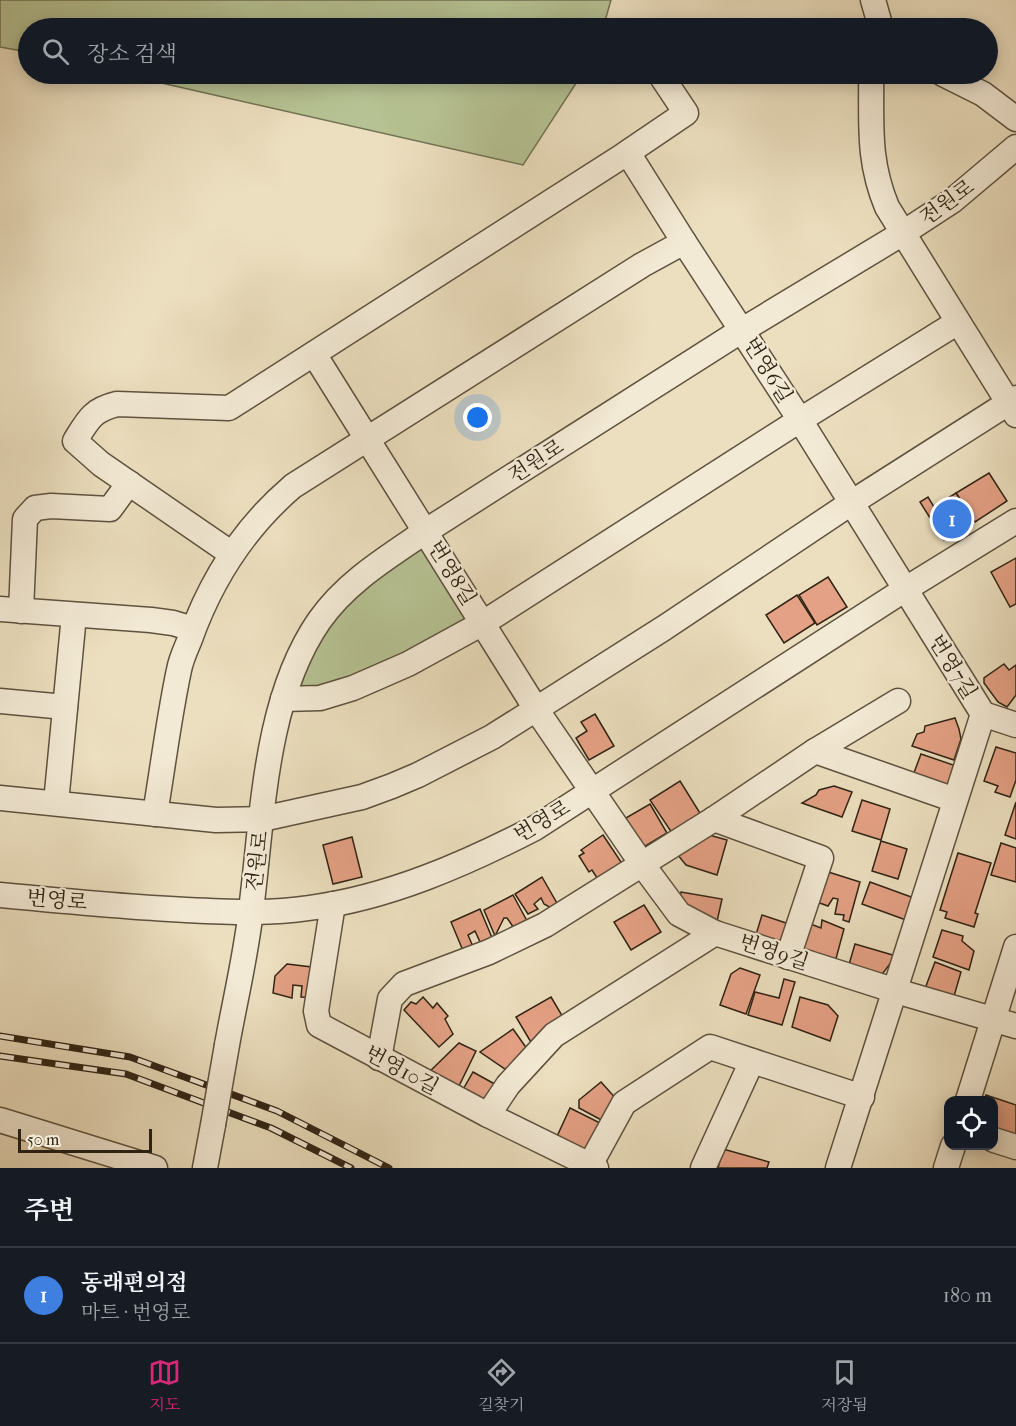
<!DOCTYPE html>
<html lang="ko">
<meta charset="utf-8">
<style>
:root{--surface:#171b24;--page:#242831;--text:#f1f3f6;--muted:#9ea1a6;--line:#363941;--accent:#db2777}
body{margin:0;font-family:"IM FELL French Canon","Noto Serif KR",serif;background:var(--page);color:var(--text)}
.controls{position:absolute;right:18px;bottom:18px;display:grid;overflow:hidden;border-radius:12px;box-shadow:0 3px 15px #0003}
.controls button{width:54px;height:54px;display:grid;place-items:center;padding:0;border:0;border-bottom:2px solid var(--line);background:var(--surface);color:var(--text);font:30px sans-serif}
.scale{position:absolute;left:18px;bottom:15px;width:134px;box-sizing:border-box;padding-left:6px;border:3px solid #2f2314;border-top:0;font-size:16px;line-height:21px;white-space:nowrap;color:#2f2314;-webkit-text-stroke:4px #f3ead5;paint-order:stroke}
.you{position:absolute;left:478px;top:418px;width:21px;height:21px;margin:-15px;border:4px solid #fff;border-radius:50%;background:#1a73e8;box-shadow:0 0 0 9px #1a73e833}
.badge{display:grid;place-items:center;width:39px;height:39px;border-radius:50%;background:var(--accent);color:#fff;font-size:20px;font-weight:700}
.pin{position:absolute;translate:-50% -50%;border:3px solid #fff;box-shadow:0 2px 6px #0006}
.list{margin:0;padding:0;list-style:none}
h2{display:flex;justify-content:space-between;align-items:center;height:78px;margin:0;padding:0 24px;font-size:26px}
h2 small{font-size:20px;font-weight:400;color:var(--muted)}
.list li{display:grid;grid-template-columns:39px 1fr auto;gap:18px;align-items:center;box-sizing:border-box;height:96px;padding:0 24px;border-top:2px solid var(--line)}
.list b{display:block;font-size:22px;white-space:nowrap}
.list p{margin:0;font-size:20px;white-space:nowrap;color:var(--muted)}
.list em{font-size:20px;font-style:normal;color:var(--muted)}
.icon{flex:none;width:33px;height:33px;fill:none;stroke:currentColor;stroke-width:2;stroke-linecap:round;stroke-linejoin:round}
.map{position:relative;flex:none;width:1016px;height:1168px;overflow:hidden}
.search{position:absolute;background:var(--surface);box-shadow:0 3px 15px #0003;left:18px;right:18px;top:18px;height:66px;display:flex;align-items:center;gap:15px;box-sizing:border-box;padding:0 21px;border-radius:33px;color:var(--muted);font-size:22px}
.sheet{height:174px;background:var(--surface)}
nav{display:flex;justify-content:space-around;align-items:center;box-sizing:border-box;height:84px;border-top:2px solid var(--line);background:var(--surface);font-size:16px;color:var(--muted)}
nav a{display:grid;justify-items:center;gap:3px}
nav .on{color:var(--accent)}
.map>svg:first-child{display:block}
.green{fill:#b6c293;stroke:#727254;stroke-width:1.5}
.building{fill:#e5a185;stroke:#2f2314;stroke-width:1.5}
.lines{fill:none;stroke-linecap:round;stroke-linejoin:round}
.minor-casing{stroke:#5e523f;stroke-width:27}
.minor{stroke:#f3ead5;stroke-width:24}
.rail-casing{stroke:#2f2314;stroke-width:7}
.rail{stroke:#f3ead5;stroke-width:4.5;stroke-dasharray:14;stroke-linecap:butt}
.minor-bridge-casing{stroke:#5e523f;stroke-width:27;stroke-linecap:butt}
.minor-bridge{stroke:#f3ead5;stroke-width:24}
.labels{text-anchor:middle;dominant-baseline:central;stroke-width:4.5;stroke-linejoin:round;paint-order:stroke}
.street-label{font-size:21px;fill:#2f2314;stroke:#f3ead5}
</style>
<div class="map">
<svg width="1016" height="1168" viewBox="0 0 1016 1168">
<rect width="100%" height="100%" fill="#ecdfbf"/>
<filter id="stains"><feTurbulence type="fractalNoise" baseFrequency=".00333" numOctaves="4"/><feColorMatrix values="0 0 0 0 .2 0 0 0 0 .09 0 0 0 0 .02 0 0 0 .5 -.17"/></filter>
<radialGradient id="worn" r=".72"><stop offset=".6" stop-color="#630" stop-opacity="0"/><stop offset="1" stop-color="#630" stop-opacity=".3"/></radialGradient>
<!-- green -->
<g class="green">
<polygon points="0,0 611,0 603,28 28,28 28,52 0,47"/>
<polygon points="122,74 582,74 523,165"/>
<polygon points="426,531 483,623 408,664 283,699 319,620"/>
</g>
<!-- building -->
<g class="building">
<polygon points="989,473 1007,501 975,522 956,493"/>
<polygon points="956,493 974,521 944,540 920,502 928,497 934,507"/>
<polygon points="1016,558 1016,604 1010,607 991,572"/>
<polygon points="828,577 847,607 817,625 799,595"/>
<polygon points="797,595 815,623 784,643 766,615"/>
<polygon points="1004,664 1009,670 1016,665 1016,695 1007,707 998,702 984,683 984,678"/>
<polygon points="595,714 614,746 589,760 576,738 587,731 581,722"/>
<polygon points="955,718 959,729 961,739 954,760 912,746 917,734 924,732 925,726"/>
<polygon points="996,747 1016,753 1016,780 1010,797 995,792 998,786 984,781"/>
<polygon points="921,754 956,766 951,781 939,789 912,778"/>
<polygon points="680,781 703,818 674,836 650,800"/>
<polygon points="834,786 852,792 842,817 802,803 816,795 819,790"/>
<polygon points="862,800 890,809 881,840 852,831"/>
<polygon points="1016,802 1016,839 1005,835"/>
<polygon points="650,804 667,833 637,851 619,822"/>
<polygon points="603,835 623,865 599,881 592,870 589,872 579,856 584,853 581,850"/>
<polygon points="709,835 727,840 717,875 686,865 677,854"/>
<polygon points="352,837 362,877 333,884 323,845"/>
<polygon points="881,841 907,849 898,879 872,871"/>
<polygon points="1001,843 1016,848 1016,882 991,875"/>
<polygon points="958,853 991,863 975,913 978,914 974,927 945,918 947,912 940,910"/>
<polygon points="822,870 860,882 849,922 843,920 844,915 835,914 838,899 833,898 828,906 814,901"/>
<polygon points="542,877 558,905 551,908 544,904 541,898 534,904 538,909 528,914 515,894"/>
<polygon points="870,882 914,898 906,920 862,904"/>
<polygon points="681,892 722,899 716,926 679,908"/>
<polygon points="513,895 527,921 514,928 507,918 504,918 495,936 484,910"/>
<polygon points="644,905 661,932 631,950 614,922"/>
<polygon points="480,909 493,940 481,944 475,931 468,935 474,949 464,953 451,922"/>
<polygon points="762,915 792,925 777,949 754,941"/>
<polygon points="822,920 844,929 834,966 805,955 801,945 808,923 821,928"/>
<polygon points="942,930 963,936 962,941 974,951 969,970 933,957"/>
<polygon points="855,944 896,956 880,977 848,968"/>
<polygon points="935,962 961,972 952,1003 930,996 926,986"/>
<polygon points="287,964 320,968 316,998 301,997 302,986 293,985 292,998 273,993 275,976"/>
<polygon points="740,968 760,975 746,1014 720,1005 731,974"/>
<polygon points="784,979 795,982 782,1025 748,1015 755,992 779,998"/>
<polygon points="423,997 433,1008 437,1003 448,1016 445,1019 453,1034 439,1047 404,1010 411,1002 416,1004"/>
<polygon points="551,997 567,1024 532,1044 516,1017"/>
<polygon points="800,997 828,1005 838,1016 830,1041 792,1027"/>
<polygon points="513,1029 530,1053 505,1069 480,1052"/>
<polygon points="459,1043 476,1051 457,1090 426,1075"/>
<polygon points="473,1072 500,1087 481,1104 461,1093"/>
<polygon points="601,1082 619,1102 605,1122 579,1108 579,1100"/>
<polygon points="986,1095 1016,1105 1016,1135 994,1132 994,1100 984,1100"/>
<polygon points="570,1108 606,1126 581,1157 554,1143"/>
<polygon points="723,1149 769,1162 767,1168 718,1168"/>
</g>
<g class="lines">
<!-- minor casing -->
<g class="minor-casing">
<g id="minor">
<polyline points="873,0 881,28"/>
<path d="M 871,74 C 872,123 867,159 887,207 L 1016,415"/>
<polyline points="943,74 983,94 1016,119"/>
<polyline points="628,153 684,242 800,420 983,714 1016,725"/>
<polyline points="314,354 536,709 642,864 679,914 715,933 896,991 1016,1026"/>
<path d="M 232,554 L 101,464 L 75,441 C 88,420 92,410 117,404 L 229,408 L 624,155 L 686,113 L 660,74"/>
<polyline points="0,609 151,620 173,623 193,629"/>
<polyline points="21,611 25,519 35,508 51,506 110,509 129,483"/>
<polyline points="283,699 320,698 353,688 408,664 483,623 800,420 958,322"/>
<polyline points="0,701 65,707"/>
<polyline points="815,751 955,800"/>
<polyline points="0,798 216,820 262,819 362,797 392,786 418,775 492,737 664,628 851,503 1016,398"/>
<polyline points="56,803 74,615"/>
<path d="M 155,814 C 163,766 169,717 179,670 C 181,659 186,649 190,639 C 211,580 245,527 293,486 L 642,265 L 684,242"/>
<polyline points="714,819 821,858 788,957"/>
<path d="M 0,895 C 62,901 124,907 186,910 C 227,912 268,914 309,908 C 388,898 465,864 535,828 L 904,590 L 1016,521"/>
<polyline points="333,904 316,1011 319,1025 488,1115 596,1168"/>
<path d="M 227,1045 C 235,1000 246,955 251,910 C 263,817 264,701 319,621 C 346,582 388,557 426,531 L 739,332 L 903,233 L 952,201 L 1016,147"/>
<polyline points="379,1058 390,999 404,984 489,952 545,925 714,819 815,751 898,701"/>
<polyline points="968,1100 1016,947"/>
<polyline points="488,1115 508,1085 554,1035 715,933"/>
<polyline points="0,1120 155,1168"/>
<polyline points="994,1140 1016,1147"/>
<polyline points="590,1165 624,1103 710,1047 862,1097"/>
<polyline points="205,1168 213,1125"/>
<polyline points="703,1168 752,1061"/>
<polyline points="838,1168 983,714"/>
<polyline points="946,1168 953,1146"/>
</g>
</g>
<!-- minor -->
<use href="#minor" class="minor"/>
<!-- rail casing -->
<g class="rail-casing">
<g id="rail">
<polyline points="0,1036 130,1057 277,1111 389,1168"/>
<polyline points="0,1056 126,1074 271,1128 351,1168"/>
</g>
</g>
<!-- rail -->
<use href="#rail" class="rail"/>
<!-- minor-bridge casing -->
<g class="minor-bridge-casing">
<polyline id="minor-bridge" points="213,1125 227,1045"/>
</g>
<!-- minor-bridge -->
<use href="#minor-bridge" class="minor-bridge"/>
</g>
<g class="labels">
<!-- street labels -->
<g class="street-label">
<text transform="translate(947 202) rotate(-36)">전원로</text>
<text transform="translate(768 370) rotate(58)">번영6길</text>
<text transform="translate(536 461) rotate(-33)">전원로</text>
<text transform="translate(452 573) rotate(58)">번영8길</text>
<text transform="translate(953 667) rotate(58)">번영7길</text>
<text transform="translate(542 821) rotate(-31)">번영로</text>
<text transform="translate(257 861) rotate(-83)">전원로</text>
<text transform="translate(57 900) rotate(5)">번영로</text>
<text transform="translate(774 952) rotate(18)">번영9길</text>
<text transform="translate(402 1070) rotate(28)">번영10길</text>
</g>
</g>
<rect width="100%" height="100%" filter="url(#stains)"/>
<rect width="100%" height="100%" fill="url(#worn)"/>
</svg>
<div class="controls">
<button><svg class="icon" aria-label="locate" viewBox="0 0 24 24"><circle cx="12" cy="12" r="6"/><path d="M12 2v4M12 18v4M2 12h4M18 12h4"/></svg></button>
</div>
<div class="scale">50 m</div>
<div class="you"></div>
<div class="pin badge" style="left:952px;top:519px;background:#3f7fe0">1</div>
<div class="search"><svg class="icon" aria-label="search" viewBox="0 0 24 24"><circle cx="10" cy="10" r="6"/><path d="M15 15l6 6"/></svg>장소 검색</div>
</div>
<section class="sheet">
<h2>주변<small></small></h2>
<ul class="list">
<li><span class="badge" style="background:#3f7fe0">1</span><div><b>동래편의점</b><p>마트 · 번영로</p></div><em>180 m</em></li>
</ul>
</section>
<nav>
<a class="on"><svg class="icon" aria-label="map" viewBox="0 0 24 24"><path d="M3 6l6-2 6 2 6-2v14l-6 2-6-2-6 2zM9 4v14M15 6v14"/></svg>지도</a>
<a><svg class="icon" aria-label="directions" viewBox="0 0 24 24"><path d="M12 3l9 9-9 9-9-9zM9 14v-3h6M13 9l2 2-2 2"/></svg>길찾기</a>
<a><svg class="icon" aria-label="saved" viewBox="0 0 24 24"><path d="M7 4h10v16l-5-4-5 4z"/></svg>저장됨</a>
</nav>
